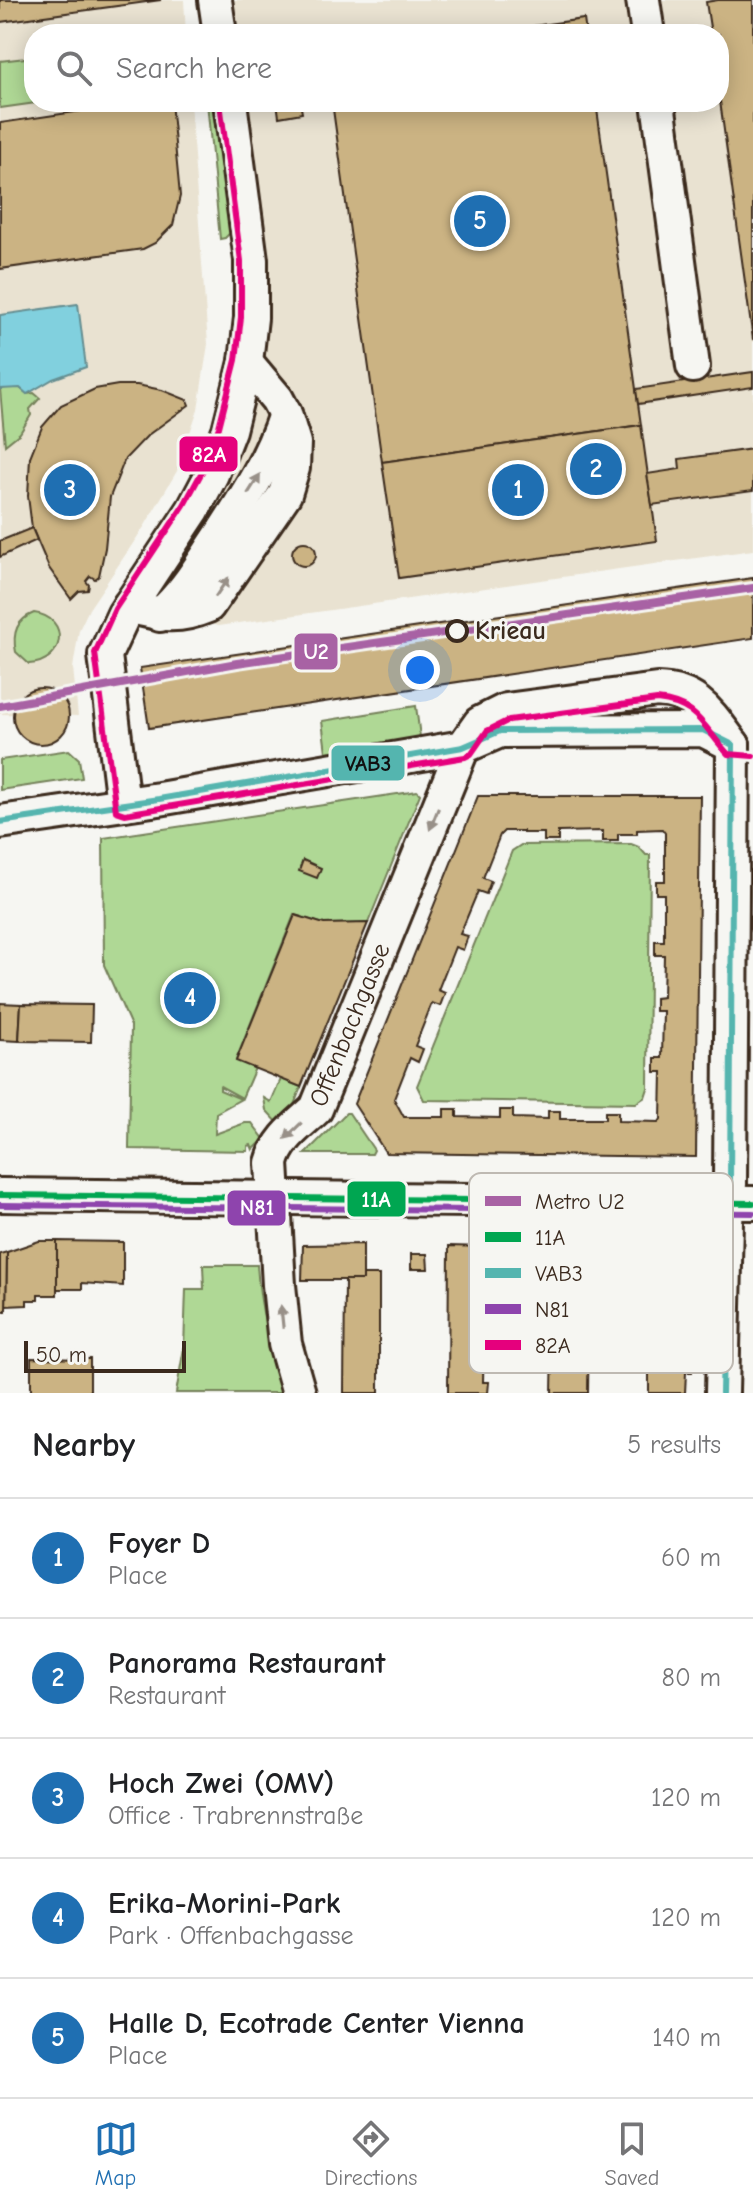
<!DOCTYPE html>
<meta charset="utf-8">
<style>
:root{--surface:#fff;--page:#f6f6f6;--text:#202124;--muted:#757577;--line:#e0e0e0;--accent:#1f6fb2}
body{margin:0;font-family:"Comic Neue",sans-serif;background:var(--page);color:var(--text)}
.scale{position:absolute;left:24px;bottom:20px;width:162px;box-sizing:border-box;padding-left:8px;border:4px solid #3b2a1e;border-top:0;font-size:22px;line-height:28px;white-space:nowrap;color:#3b2a1e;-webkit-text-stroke:6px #f6f6f2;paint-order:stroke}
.you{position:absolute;left:420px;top:670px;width:28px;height:28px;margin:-20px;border:6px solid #fff;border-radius:50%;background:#1a73e8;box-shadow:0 0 0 12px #1a73e833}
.badge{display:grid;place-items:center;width:52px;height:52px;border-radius:50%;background:var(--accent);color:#fff;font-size:26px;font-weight:700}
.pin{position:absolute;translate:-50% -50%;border:4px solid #fff;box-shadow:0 2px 8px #0006}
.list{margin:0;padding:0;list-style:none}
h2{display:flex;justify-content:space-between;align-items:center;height:104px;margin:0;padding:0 32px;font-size:34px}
h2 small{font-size:26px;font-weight:400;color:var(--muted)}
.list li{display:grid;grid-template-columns:52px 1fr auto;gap:24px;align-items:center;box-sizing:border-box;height:120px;padding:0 32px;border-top:2px solid var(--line)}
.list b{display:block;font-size:30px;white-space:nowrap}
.list p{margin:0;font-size:26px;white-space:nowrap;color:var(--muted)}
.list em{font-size:26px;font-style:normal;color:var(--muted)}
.icon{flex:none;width:44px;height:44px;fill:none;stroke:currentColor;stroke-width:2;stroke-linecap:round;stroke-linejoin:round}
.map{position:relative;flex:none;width:753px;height:1393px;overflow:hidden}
.search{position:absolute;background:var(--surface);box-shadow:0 4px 20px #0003;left:24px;right:24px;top:24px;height:88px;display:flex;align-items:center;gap:20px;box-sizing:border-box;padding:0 28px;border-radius:32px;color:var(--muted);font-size:30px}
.sheet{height:704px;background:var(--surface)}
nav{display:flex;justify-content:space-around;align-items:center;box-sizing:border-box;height:112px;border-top:2px solid var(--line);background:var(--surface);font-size:22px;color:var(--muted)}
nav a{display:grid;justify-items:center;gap:4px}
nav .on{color:var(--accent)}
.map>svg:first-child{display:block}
.built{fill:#e9e2d1}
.green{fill:#afd895;stroke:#75815a;stroke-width:2}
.water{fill:#81d0de;stroke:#658e91;stroke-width:2}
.building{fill:#cbb383;stroke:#3b2a1e;stroke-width:2;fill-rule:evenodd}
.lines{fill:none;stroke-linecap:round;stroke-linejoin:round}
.minor-casing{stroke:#3b2a1e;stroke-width:38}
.minor{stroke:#f6f6f2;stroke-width:32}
.bus-1-casing{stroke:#f6f6f2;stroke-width:12}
.bus-2-casing{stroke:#f6f6f2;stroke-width:12}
.bus-3-casing{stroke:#f6f6f2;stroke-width:12}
.bus-4-casing{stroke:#f6f6f2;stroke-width:12}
.bus-1{stroke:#00a651;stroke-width:6}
.bus-2{stroke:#54b5af;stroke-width:6}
.bus-3{stroke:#8e44ad;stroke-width:6}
.bus-4{stroke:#e5007d;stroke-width:6}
.metro-1-casing{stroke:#f6f6f2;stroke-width:14}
.metro-1{stroke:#a862a4;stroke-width:8}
.oneway{fill:#989088}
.stop-dot{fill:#f6f6f2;stroke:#3b2a1e;stroke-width:4}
.labels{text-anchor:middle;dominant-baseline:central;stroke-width:6;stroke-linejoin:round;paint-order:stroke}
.stop-label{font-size:26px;font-weight:bold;fill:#3b2a1e;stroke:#f6f6f2;text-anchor:start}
.street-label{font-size:26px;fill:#3b2a1e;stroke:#f6f6f2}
.key{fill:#f6f6f2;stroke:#beb9b2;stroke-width:2}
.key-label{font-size:22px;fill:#3b2a1e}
.line-badge{stroke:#f6f6f2;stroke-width:3}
.badge-label{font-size:22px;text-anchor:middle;font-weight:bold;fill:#fff}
.pale-badge-label{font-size:22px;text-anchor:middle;font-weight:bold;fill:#111}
</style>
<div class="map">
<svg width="753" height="1393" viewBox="0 0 753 1393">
<rect width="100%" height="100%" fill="#f6f6f2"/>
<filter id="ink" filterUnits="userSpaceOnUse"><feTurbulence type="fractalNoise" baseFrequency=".0125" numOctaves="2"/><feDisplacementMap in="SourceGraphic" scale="16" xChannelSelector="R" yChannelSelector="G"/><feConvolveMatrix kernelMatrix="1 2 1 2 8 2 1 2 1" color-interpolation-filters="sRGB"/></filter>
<g filter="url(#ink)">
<!-- built -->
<g class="built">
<polygon points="0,0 184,0 186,34 34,34 34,102 190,102 208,344 198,409 177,471 144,527 89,609 79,630 73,668 78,716 0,714"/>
<polygon points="215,0 753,0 753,550 218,626 129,606 193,510 246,362 230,102 719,102 719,34 220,34"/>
</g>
<!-- green -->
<g class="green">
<polygon points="34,57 34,102 43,102 0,108 0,61"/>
<polygon points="207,102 217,102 234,229 225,238 220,239"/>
<polygon points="12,387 20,388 27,394 34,393 40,398 30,409 31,415 20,433 5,445 0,389"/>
<path d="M 34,613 C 70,617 66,662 29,664 L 16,652 C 12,634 16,620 34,613 Z"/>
<polygon points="416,706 420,737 326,752 322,721"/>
<polygon points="69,750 79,759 82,778 0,790 0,760"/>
<polygon points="417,791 420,794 368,923 324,924 294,915 236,1060 255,1068 242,1098 220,1086 220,1090 241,1099 216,1113 215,1134 245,1123 252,1123 264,1139 253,1150 251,1145 248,1146 248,1151 129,1149 131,1026 104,965 103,838"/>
<polygon points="631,844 639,847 646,855 650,855 648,1088 645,1097 636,1103 424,1100 417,1086 512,851 521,845"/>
<polygon points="281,1079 301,1087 290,1115 279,1124 266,1110 264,1098 271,1102"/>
<polygon points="346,1113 349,1113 374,1150 372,1154 305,1154"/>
<path d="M 203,1265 L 257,1265 C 260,1310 270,1351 286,1393 L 176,1393 L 184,1348 L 186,1289 L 204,1289 Z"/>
</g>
<!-- water -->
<polygon class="water" points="78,304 86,367 53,379 27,394 20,388 0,389 0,315"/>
<!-- building -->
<g class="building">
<polygon points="0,0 161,0 0,22"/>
<polygon points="718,0 753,0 753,340 719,94 719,34 711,34 706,2"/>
<polygon points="584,19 586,34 476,34"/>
<polygon points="117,102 171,102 180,196 173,225 155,243 143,249 0,269 0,123 115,106"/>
<polygon points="277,102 300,102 302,113 279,117"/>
<polygon points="332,102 596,102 641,425 382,462"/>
<polygon points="753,372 753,387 638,404 636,389"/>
<polygon points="118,385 137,385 162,390 187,400 189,405 148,435 125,459 110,497 105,548 99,576 95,579 90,576 86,581 89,585 88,590 79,591 71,599 49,568 32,528 28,496 30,457 42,427 61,405 95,389"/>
<polygon points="641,425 657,541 399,578 382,462"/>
<polygon points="753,449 753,491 652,505 647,474 680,469 679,459"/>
<polygon points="32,528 37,540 0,557 0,541"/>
<circle cx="304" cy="554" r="12"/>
<polygon points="753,578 753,638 149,728 140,668"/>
<circle cx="41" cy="716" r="28"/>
<path d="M 478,796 L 700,796 L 696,1157 L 386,1153 L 354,1104 ZM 662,829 L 665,833 L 665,881 L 656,881 L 656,894 L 664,894 L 664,941 L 655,941 L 655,955 L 664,955 L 663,997 L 655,998 L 655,1011 L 663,1011 L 662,1058 L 655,1058 L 655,1072 L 662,1072 L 661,1119 L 659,1122 L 618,1121 L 618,1112 L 605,1112 L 605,1119 L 560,1119 L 560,1111 L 548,1111 L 548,1119 L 513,1118 L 513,1110 L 500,1110 L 500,1118 L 457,1117 L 457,1109 L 444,1109 L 444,1117 L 404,1117 L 394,1099 L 410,1058 L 418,1062 L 423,1049 L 415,1046 L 432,1003 L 440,1006 L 445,993 L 438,990 L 455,947 L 463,950 L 468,936 L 460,934 L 478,891 L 486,894 L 491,881 L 483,878 L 500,835 L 504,831 L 523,831 L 523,833 L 544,833 L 544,841 L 558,841 L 558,832 L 603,831 L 603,841 L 618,841 L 618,834 L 637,834 L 637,830 Z"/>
<polygon points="303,860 321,868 317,878 299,871"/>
<polygon points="295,915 324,924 368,923 301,1087 236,1061"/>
<polygon points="0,1003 21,1004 19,1041 0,1040"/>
<polygon points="21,1004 92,1005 91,1042 19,1041"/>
<polygon points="39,1241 57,1241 57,1295 38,1295 38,1300 27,1300 27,1305 6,1306 7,1252"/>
<polygon points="57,1241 123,1242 123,1286 82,1283 82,1289 57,1289"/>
<polygon points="363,1244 363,1280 302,1280 303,1245"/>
<polygon points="449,1246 485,1247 485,1277 491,1277 491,1288 485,1287 484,1329 489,1329 489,1340 484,1340 483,1382 489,1382 488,1393 448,1393"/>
<polygon points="555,1247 590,1248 588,1393 552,1393"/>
<polygon points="658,1249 693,1249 692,1372 686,1372 685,1393 649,1393 649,1371 657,1371"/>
<polygon points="7,1252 6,1311 0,1311 0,1254"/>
<polygon points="411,1254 427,1254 428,1269 411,1269"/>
<polygon points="363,1275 379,1275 379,1393 344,1393 345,1280 363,1280"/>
<polygon points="31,1358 90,1359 90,1393 31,1393"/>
</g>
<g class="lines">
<!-- minor casing -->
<g class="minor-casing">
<g id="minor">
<polyline points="215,0 220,34"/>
<polyline points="643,0 648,34"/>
<polyline points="658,102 693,366"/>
<path d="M 129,606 C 160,615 177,619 208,606 L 285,494 L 293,468 L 294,443 L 285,414 L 277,399 L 246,362"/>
<path d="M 160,615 C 184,594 199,568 217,541 C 244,499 270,461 285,414"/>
<polyline points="123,804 105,655 124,614 193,510 212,474 229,430 246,362 251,318 251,260 230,102"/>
<polyline points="0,822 159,799 463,747 500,731 703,730 733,745"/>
<polyline points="0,1195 753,1203"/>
<path id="s1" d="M 299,1393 L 285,1344 L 279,1285 L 272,1163 C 278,1139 299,1125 316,1109 L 463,747 L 480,723 L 506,710 L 657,690 C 699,691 710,715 733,745"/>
<polyline points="722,1393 726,1221 730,1184 733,745"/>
</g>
</g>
<!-- minor -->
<use href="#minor" class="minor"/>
<!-- bus-1 casing -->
<g class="bus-1-casing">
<polyline id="bus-1" points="0,1195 753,1203"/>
</g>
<!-- bus-2 casing -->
<g class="bus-2-casing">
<g id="bus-2">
<polyline points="0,822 159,799 463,747 500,731 703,730 733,745"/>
<polyline points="722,1393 726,1221 730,1184 733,745"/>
</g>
</g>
<!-- bus-3 casing -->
<g class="bus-3-casing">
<polyline id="bus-3" points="0,1205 753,1213"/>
</g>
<!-- bus-4 casing -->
<g class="bus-4-casing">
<path id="bus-4" d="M 220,103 L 241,261 L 241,317 L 236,360 L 219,427 L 203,470 L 184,505 L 115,609 L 95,653 L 116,811 L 125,814 L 465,757 L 471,754 L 487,731 L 509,720 L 657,700 C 698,704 703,727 728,754 L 753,756"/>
</g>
<!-- bus-1 -->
<use href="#bus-1" class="bus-1"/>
<!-- bus-2 -->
<use href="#bus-2" class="bus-2"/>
<!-- bus-3 -->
<use href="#bus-3" class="bus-3"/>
<!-- bus-4 -->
<use href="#bus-4" class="bus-4"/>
<!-- metro-1 casing -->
<g class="metro-1-casing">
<polyline id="metro-1" points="0,706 237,663 753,588"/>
</g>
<!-- metro-1 -->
<use href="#metro-1" class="metro-1"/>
</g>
<!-- one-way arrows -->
<defs><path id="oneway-solid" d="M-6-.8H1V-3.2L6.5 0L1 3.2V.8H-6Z" transform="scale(2)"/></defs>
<g class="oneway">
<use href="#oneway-solid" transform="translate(254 484) rotate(-58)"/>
<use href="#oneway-solid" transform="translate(222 587) rotate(-56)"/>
<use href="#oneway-solid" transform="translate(434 819) rotate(112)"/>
<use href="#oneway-solid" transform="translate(293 1131) rotate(136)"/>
<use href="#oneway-solid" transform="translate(282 1317) rotate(-96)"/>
</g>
</g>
<!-- markers -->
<circle class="stop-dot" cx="457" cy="631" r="10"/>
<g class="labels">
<!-- stop labels -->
<g class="stop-label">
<text x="475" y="631">Krieau</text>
</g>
<!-- street labels -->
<g class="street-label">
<text stroke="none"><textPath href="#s1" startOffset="394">Offenbachgasse</textPath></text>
</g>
</g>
<!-- legend -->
<rect x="469" y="1173" width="264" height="200" rx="12" class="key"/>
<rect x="485" y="1196" width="36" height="10" fill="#a862a4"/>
<rect x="485" y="1232" width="36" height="10" fill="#00a651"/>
<rect x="485" y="1268" width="36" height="10" fill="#54b5af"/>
<rect x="485" y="1304" width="36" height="10" fill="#8e44ad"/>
<rect x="485" y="1340" width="36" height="10" fill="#e5007d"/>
<g class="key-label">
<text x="535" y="1209">Metro U2</text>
<text x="535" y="1245">11A</text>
<text x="535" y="1281">VAB3</text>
<text x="535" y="1317">N81</text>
<text x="535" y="1353">82A</text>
</g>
<g class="line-badge">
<rect x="178" y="435" width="61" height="38" rx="8" fill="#e5007d"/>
<rect x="293" y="632" width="46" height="39" rx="8" fill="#a862a4"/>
<rect x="330" y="744" width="76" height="38" rx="8" fill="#54b5af"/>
<rect x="346" y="1180" width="61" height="38" rx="8" fill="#00a651"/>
<rect x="226" y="1189" width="61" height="38" rx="8" fill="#8e44ad"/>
</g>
<g class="badge-label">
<text x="209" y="462">82A</text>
<text x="316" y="659">U2</text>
<text x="376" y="1207">11A</text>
<text x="257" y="1215">N81</text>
</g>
<g class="pale-badge-label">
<text x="368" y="771">VAB3</text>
</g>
</svg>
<div class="scale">50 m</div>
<div class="you"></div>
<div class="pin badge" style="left:518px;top:490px">1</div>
<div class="pin badge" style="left:596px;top:469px">2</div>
<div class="pin badge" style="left:70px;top:490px">3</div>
<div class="pin badge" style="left:190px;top:998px">4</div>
<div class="pin badge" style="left:480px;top:221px">5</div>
<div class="search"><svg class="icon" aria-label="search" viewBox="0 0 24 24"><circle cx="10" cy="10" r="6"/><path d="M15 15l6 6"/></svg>Search here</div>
</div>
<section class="sheet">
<h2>Nearby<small>5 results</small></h2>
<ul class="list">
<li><span class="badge">1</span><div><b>Foyer D</b><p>Place</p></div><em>60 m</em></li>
<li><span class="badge">2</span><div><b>Panorama Restaurant</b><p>Restaurant</p></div><em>80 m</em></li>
<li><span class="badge">3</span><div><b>Hoch Zwei (OMV)</b><p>Office · Trabrennstraße</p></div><em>120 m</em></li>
<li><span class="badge">4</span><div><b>Erika-Morini-Park</b><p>Park · Offenbachgasse</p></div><em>120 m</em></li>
<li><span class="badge">5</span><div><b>Halle D, Ecotrade Center Vienna</b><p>Place</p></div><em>140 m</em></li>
</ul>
</section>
<nav>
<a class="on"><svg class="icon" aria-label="map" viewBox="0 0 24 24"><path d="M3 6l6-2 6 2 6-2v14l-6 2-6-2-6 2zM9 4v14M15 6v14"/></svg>Map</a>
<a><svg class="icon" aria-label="directions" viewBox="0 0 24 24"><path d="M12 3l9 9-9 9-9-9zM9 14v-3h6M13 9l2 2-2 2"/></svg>Directions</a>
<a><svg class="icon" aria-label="saved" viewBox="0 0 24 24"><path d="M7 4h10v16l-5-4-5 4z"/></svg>Saved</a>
</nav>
